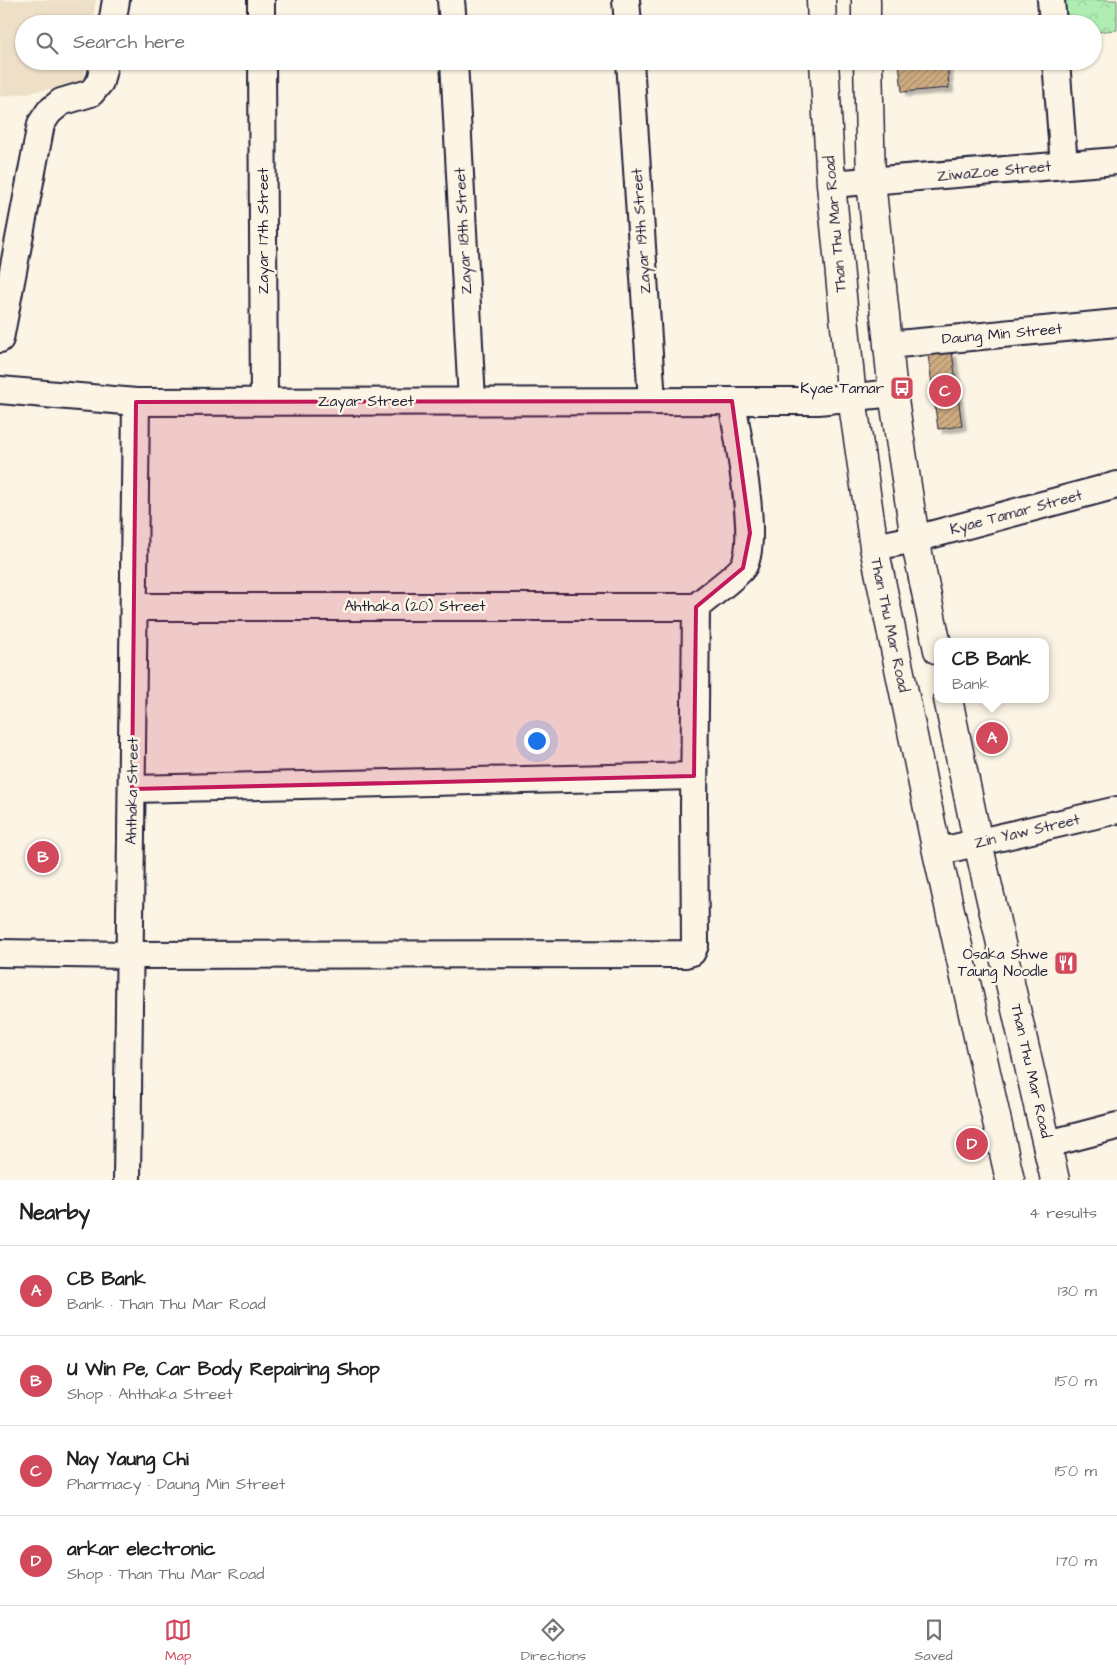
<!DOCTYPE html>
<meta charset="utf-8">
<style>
:root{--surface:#fff;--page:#f6f6f6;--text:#222;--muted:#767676;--line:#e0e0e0;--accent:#d1495b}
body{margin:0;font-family:"Architects Daughter",sans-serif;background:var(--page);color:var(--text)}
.you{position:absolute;left:536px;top:740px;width:18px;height:18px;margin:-12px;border:4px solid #fff;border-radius:50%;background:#1a73e8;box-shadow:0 0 0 8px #1a73e833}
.badge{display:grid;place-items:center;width:32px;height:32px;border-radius:50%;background:var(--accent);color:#fff;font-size:16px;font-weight:700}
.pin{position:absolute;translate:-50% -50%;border:2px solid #fff;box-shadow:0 1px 5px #0006}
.popup{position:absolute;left:934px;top:638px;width:115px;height:65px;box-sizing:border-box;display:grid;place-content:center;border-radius:10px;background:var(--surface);filter:drop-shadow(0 1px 4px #0005);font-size:16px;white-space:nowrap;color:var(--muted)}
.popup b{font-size:19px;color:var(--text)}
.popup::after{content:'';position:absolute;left:50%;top:100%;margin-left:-10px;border:10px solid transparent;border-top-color:var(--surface)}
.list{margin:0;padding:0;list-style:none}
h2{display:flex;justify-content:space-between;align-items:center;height:65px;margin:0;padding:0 20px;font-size:21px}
h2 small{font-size:16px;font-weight:400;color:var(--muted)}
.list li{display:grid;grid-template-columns:32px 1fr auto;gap:15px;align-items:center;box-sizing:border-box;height:90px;padding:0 20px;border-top:1px solid var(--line)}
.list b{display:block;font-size:19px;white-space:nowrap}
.list p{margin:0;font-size:16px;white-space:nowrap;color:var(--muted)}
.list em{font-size:16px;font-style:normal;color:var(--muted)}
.icon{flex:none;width:28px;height:28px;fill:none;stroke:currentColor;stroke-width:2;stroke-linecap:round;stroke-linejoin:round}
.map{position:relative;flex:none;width:1117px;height:1180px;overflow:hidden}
.search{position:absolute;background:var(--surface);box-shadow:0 1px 4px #0004;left:15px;right:15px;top:15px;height:55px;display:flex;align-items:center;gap:12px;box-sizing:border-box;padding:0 18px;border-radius:28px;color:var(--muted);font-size:19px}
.sheet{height:425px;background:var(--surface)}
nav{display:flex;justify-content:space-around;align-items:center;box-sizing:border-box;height:70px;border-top:1px solid var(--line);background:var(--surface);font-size:14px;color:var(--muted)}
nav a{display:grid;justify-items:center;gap:2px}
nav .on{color:var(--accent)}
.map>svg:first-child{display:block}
.built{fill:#eedfc7}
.forest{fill:url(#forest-crowns);stroke:#698877}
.building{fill:url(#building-hatch);stroke:#22223b;filter:url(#shadow)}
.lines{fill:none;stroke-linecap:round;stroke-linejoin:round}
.street-casing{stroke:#22223b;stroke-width:30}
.primary-casing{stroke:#22223b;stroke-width:31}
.street{stroke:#fcf5e5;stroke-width:26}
.primary{stroke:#fcf5e5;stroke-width:28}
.marked{fill:#c2185b;fill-opacity:0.2;stroke:#c2185b;stroke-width:4;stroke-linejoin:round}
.labels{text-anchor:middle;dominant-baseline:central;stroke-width:5;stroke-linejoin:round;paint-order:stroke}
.street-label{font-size:15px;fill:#22223b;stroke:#fcf5e5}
.poi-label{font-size:15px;fill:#22223b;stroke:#fcf5e5;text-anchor:end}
</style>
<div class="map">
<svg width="1117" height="1180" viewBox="0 0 1117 1180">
<defs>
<pattern id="forest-crowns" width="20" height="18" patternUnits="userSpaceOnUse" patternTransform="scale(1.25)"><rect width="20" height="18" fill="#b0edb3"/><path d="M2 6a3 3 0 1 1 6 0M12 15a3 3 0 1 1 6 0" fill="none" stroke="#97cb9b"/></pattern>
<pattern id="building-hatch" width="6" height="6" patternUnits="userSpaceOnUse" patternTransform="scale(1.25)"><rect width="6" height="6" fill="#cfac81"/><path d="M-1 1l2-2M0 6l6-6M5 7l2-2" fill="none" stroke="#a88c6b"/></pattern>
<filter id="shadow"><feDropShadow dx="4.5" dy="4.5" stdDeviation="1" flood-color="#0004"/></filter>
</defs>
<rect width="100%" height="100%" fill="#fcf5e5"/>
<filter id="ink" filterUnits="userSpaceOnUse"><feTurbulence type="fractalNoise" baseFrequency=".02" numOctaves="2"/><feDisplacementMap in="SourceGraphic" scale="10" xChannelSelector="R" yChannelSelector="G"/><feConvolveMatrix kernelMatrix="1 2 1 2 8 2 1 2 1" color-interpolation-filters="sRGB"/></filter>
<g filter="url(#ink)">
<!-- built -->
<polygon class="built" points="0,0 96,0 92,24 24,24 24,61 87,61 83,84 0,97"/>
<!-- forest -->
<polygon class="forest" points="1051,0 1117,0 1117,30 1093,32 1093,24 1053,24"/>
<!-- building -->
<g class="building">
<polygon points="914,61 947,61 949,88 902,92 899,63"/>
<polygon points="952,352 962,426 938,429 928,355"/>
</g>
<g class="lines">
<!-- street casing -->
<g class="street-casing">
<g id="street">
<polyline points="261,0 261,24"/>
<polyline points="451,0 453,24"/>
<polyline points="626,0 628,24"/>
<polyline points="1051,0 1053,24"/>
<polyline points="112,24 116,0"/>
<polyline points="262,61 264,401"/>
<polyline points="454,61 472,401"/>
<polyline points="630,61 652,401"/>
<polyline points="1056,61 1064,165"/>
<polyline points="831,184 1117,161"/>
<polyline points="0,339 41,124 49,112 61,102 91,93 100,82 105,61"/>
<polyline points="888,345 1117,323"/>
<polyline points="0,390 136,402 818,401 893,393"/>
<polyline points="874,547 915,539 1117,485"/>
<polyline points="134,607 696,607"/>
<polyline points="132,789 694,776"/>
<polyline points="937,852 1117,810"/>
<path d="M 0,953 L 130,955 L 685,954 L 692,952 L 695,945 L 694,807 L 696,607 C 706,598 737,576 743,567 C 760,541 737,435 732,401"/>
<polyline points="1048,1144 1117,1126"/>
<polyline points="127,1180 136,402"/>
</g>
</g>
<!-- primary casing -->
<g class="primary-casing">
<g id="primary">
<polyline points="821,0 822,24"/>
<polyline points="866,0 866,24"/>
<polyline points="824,61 831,184 852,398 874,547 937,852 1010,1180"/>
<polyline points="868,61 871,181 893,393 915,539 938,650"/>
<polyline points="948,699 978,843 1055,1180"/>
</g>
</g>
<!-- street -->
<use href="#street" class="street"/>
<!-- primary -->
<use href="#primary" class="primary"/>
</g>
</g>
<!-- marked area -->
<path class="marked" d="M 732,401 L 750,533 L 743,568 L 696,607 L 694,776 L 132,789 L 136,402 Z"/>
<!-- icons -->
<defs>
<g id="bus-square" transform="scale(1.25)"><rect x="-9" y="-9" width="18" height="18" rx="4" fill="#d1495b" stroke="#fcf5e5"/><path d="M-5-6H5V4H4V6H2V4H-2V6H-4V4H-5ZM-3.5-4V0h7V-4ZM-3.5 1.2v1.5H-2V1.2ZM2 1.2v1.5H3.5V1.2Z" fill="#fff"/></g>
<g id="restaurant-square" transform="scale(1.25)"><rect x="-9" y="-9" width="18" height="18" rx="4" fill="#d1495b" stroke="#fcf5e5"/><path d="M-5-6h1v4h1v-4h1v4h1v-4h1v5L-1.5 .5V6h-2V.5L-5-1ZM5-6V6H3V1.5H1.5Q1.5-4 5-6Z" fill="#fff"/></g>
</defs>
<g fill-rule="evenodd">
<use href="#bus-square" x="902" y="388"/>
<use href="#restaurant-square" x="1066" y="963"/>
</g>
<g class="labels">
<!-- street labels -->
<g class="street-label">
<text transform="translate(994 171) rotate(-5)">ZiwaZoe Street</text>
<text transform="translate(835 224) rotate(-95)">Than Thu Mar Road</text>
<text transform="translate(263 231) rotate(-90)">Zayar 17th Street</text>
<text transform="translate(463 231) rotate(-93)">Zayar 18th Street</text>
<text transform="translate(641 231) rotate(-94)">Zayar 19th Street</text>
<text transform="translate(1002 334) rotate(-5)">Daung Min Street</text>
<text x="366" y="401">Zayar Street</text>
<text transform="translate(1016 512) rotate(-15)">Kyae Tamar Street</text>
<text x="415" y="606">Ahthaka (20) Street</text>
<text transform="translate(890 625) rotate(78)">Than Thu Mar Road</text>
<text transform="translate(132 791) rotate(-89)">Ahthaka Street</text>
<text transform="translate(1027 831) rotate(-13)">Zin Yaw Street</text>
<text transform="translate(1031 1071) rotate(77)">Than Thu Mar Road</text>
</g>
<!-- poi labels -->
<g class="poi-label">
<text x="884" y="388">Kyae Tamar</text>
<text x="1048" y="954">Osaka Shwe<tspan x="1048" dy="17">Taung Noodle</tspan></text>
</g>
</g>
</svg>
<div class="you"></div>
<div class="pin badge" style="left:992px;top:738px">A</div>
<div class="popup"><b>CB Bank</b>Bank</div>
<div class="pin badge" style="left:43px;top:857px">B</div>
<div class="pin badge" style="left:945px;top:391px">C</div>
<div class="pin badge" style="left:972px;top:1144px">D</div>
<div class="search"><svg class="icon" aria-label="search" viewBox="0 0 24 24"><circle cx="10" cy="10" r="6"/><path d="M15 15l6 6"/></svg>Search here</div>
</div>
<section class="sheet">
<h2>Nearby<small>4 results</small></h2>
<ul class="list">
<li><span class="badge">A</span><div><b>CB Bank</b><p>Bank · Than Thu Mar Road</p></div><em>130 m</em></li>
<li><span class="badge">B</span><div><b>U Win Pe, Car Body Repairing Shop</b><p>Shop · Ahthaka Street</p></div><em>150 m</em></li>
<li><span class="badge">C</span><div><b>Nay Yaung Chi</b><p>Pharmacy · Daung Min Street</p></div><em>150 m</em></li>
<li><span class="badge">D</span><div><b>arkar electronic</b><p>Shop · Than Thu Mar Road</p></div><em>170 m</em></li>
</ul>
</section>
<nav>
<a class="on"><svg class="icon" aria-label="map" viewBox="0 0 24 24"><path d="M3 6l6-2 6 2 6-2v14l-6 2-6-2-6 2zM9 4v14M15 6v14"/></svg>Map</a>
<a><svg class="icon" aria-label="directions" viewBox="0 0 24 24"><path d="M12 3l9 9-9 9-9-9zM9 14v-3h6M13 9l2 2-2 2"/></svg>Directions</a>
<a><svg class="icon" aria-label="saved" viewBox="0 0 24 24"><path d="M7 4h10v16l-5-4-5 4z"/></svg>Saved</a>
</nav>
